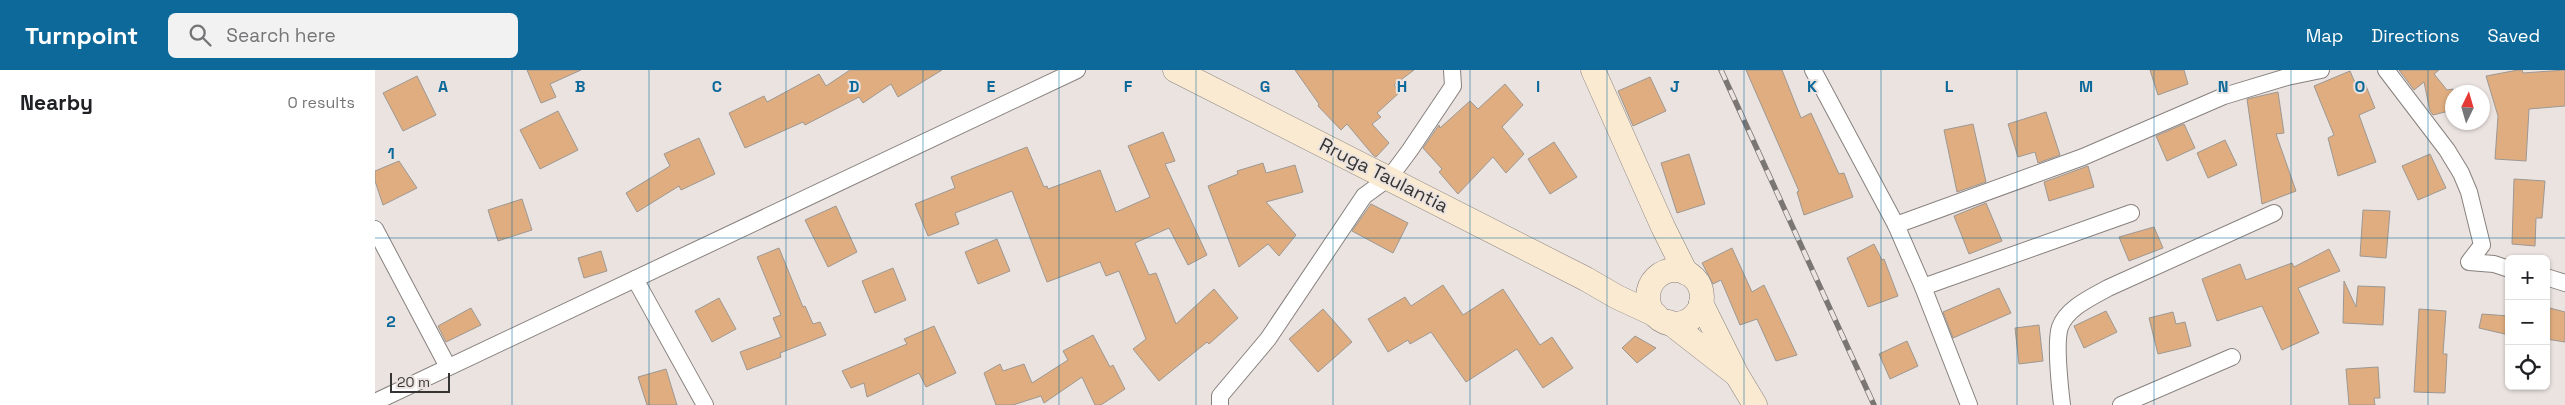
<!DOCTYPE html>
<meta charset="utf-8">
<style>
:root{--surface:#fff;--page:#f2f2f2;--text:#202124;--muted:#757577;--line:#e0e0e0;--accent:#0c6999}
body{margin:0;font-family:"Space Grotesk",sans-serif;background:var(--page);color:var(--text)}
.controls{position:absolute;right:15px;bottom:15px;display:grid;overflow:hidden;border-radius:8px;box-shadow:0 1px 4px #0004}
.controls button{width:45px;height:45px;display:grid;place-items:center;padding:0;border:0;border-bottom:1px solid var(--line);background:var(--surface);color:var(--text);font:25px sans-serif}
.compass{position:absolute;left:2070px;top:15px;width:45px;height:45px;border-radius:50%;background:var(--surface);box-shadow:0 1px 4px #0004;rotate:5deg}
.scale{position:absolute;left:15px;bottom:12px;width:60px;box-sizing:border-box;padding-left:5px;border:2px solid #373533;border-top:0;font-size:14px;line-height:18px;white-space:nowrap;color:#373533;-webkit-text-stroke:4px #ebe3e0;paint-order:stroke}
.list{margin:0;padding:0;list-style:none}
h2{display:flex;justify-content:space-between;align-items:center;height:65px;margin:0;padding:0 20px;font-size:21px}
h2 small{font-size:16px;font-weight:400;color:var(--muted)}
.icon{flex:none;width:28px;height:28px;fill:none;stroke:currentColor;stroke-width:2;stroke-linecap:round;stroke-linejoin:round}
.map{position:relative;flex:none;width:2190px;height:335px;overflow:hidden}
header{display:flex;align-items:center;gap:30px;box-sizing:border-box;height:70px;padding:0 25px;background:var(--accent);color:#fff}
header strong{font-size:24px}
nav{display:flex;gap:28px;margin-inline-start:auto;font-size:18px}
.search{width:350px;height:45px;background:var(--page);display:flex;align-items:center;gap:12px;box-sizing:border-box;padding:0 18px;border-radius:8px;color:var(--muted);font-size:19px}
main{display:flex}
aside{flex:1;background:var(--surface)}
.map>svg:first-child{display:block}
.building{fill:#dfad7f;stroke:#9d9893}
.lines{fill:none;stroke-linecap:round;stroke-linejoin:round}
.street-casing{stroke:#87817e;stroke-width:18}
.secondary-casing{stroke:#87817e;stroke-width:25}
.street{stroke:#fff;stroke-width:16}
.secondary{stroke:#faead2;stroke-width:24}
.rail-casing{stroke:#7a7674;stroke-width:5.5}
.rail{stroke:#ebe3e0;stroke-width:4;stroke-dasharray:11;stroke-linecap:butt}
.grid{fill:none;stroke:#0c6999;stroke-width:1;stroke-opacity:0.55}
.labels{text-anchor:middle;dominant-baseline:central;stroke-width:4;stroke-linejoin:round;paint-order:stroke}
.street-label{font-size:19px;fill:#373533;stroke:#ebe3e0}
.grid-label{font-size:16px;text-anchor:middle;font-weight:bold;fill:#0c6999;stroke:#ebe3e0;stroke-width:4;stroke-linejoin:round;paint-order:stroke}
</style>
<header>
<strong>Turnpoint</strong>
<div class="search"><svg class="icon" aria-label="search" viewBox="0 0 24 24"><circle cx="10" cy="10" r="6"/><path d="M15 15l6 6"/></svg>Search here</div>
<nav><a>Map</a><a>Directions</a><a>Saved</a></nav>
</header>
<main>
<aside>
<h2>Nearby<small>0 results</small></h2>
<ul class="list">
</ul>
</aside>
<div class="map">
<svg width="2190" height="335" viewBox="0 0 2190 335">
<rect width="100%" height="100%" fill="#ebe3e0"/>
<!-- building -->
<g class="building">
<polygon points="152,0 206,0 175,14 181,27 166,33"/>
<polygon points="475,0 567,0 523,27 516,14 488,33 484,27 430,55 428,52 370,78 354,43 389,26 392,32 444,4 451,16"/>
<polygon points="920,0 1039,0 1019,15 1025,22 1002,43 1006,47 997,54 1014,73 1001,87 998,85 972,54 966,60 943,36 944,34"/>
<polygon points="1371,0 1407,0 1426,48 1436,43 1464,104 1469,103 1478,127 1429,145 1422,122 1424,121"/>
<polygon points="1775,0 1809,0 1813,14 1783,25"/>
<polygon points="2024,0 2064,0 2059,4 2072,20 2078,19 2078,40 2058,45 2055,41 2049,12 2039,20"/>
<polygon points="2143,0 2147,0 2148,3 2190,0 2190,36 2154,39 2151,91 2120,89 2123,46 2111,6"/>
<polygon points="1975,1 1981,15 1989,11 2000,38 1984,45 2001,92 1963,106 1953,68 1959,65 1939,16"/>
<polygon points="42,6 61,45 28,61 8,23"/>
<polygon points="1275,7 1291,41 1258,56 1243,21"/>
<polygon points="1130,14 1148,35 1127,57 1149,84 1131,103 1118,87 1083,124 1064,102 1067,99 1048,78 1064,55 1065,58 1095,31 1103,39"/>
<polygon points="1903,22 1909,63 1901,64 1921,121 1887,134 1872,29"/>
<polygon points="183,41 203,80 165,99 145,60"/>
<polygon points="1671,42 1685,85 1663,93 1660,82 1643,87 1633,54"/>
<polygon points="1598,54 1611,112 1582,122 1569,60"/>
<polygon points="1809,54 1820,78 1792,91 1781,66"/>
<polygon points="788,62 800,91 790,94 832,185 813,195 794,158 760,173 774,205 781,203 801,254 839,219 863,248 834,274 832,272 784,311 758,279 771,269 744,201 731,206 725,192 672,212 637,121 580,143 584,154 553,166 540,134 580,118 576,107 652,77 669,117 672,116 673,119 725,100 741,142 775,127 753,76"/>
<polygon points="324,68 340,104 306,120 304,116 262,142 251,123 295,96 289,84"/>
<polygon points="1850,70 1862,95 1833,108 1822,83"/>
<polygon points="1179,72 1202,107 1175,124 1153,89"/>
<polygon points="1314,84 1330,134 1302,143 1286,93"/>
<polygon points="2055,84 2071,118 2043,130 2027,96"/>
<polygon points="24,91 42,118 8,135 0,111 0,101"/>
<polygon points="888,93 891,103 920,95 928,122 891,132 921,165 904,186 893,174 864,197 833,116 863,104 862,101"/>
<polygon points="1713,96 1719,117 1674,131 1669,112"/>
<polygon points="2139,109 2170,111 2167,148 2161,148 2160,176 2137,174"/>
<polygon points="147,129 157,160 123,171 113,140"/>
<polygon points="1611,133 1627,171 1594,184 1579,146"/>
<polygon points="996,134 1033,153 1018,183 977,161"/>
<polygon points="461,136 482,182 453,197 430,150"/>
<polygon points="1988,140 2015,141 2011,188 1985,186"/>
<polygon points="1779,157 1788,178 1754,191 1744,167"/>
<polygon points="622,169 635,201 603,214 590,182"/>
<polygon points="1499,174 1507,190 1509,189 1523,226 1493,237 1472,188"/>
<polygon points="404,178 428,237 430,236 438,254 445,252 451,265 405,283 406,287 372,300 365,282 406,267 398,248 406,245 382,187"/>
<polygon points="1357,178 1377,222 1389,215 1422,285 1401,291 1382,249 1365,255 1346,210 1338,214 1327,193"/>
<polygon points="1954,179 1965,201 1923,218 1944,263 1907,280 1887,236 1842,251 1827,209 1865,194 1871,210 1917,193 1919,197"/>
<polygon points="226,181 232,201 209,208 203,188"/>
<polygon points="518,198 531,230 500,243 487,211"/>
<polygon points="1969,211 1981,237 1983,216 2010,217 2008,255 1968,253"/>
<polygon points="1068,215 1088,245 1128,219 1165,275 1177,267 1198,298 1168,318 1142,279 1091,312 1056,262 1035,274 1033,270 1013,282 993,249 1030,227 1036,236"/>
<polygon points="1624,218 1636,243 1578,268 1568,242"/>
<polygon points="344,228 361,259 337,272 320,241"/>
<polygon points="2171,237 2190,242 2190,272 2171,269"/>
<polygon points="96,238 106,255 71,272 63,256"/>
<polygon points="948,239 977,272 943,302 914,269"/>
<polygon points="2044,239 2071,241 2068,284 2072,284 2070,323 2039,322"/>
<polygon points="1731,241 1742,262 1709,278 1699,256"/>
<polygon points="1798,242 1801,254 1810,252 1816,276 1783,284 1774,248"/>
<polygon points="2107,244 2134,246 2134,265 2104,258"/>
<polygon points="1664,255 1668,291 1644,294 1640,258"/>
<polygon points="559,256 581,303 551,317 544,303 492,327 489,313 476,318 467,301 532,274 529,269"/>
<polygon points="718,265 735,297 738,295 750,319 726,335 720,335 707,307 669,333 666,326 638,335 621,335 609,303 625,294 628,301 649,294 657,313 693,290 688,281"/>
<polygon points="1260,266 1281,278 1262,293 1247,278"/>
<polygon points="1532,271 1543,296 1515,309 1504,284"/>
<polygon points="2003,297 2005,328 1999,328 2000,335 1974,335 1971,299"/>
<polygon points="291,299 302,335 272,335 263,307"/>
</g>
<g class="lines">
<!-- street casing -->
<g class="street-casing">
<g id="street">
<polyline points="1438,0 1521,155 1548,217 1594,335"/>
<polyline points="2011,0 2072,80 2086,103 2094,122 2107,175 2094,192 2119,194 2134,199"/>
<polyline points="1521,155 1708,87 1849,26 1912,7 1946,0"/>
<polyline points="0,159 73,297"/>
<polyline points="2171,207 2190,213"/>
<polyline points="260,209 330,335"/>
<polyline points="1548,217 1756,143"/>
<polyline points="0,332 702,0"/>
<polyline points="845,335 845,326 893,269 989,126 1015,107 1035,80 1078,16 1077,0"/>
<path d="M 1687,335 C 1685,318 1680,272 1685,257 C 1692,238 1717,227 1733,218 L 1899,143"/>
<polyline points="1746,335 1857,287"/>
</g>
</g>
<!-- secondary casing -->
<g class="secondary-casing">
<g id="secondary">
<polyline points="800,0 1211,209 1242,227 1281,245"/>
<polyline points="1218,0 1288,157 1311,203"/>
<circle cx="1300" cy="227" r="27"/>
<polyline points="1326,233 1362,305 1380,335"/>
<polyline points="1294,252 1358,302"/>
</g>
</g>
<!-- street -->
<use href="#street" class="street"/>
<!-- secondary -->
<use href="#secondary" class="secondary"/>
<!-- rail casing -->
<g class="rail-casing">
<polyline id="rail" points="1346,0 1499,335"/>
</g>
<!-- rail -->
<use href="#rail" class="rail"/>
</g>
<!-- grid -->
<path class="grid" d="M 137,0 L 137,335M 274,0 L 274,335M 411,0 L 411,335M 548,0 L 548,335M 684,0 L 684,335M 821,0 L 821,335M 958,0 L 958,335M 1095,0 L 1095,335M 1232,0 L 1232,335M 1369,0 L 1369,335M 1506,0 L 1506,335M 1642,0 L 1642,335M 1779,0 L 1779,335M 1916,0 L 1916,335M 2053,0 L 2053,335M 0,168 L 2190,168"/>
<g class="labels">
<!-- street labels -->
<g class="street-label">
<text transform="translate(1009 105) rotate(27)">Rruga Taulantia</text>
</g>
</g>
<g class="grid-label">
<text x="68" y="22">A</text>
<text x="205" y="22">B</text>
<text x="342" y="22">C</text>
<text x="479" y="22">D</text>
<text x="616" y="22">E</text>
<text x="753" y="22">F</text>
<text x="890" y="22">G</text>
<text x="1027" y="22">H</text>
<text x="1163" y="22">I</text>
<text x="1300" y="22">J</text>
<text x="1437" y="22">K</text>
<text x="1574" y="22">L</text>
<text x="1711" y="22">M</text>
<text x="1848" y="22">N</text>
<text x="1985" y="22">O</text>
<text x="16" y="89">1</text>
<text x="16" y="257">2</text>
</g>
</svg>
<div class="controls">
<button>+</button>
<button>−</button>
<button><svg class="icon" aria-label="locate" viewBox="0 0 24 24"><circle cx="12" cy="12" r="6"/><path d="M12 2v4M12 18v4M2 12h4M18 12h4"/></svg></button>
</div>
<svg class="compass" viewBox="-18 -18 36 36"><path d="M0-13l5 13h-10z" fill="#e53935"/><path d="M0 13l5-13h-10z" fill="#757577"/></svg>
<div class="scale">20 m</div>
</div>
</main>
